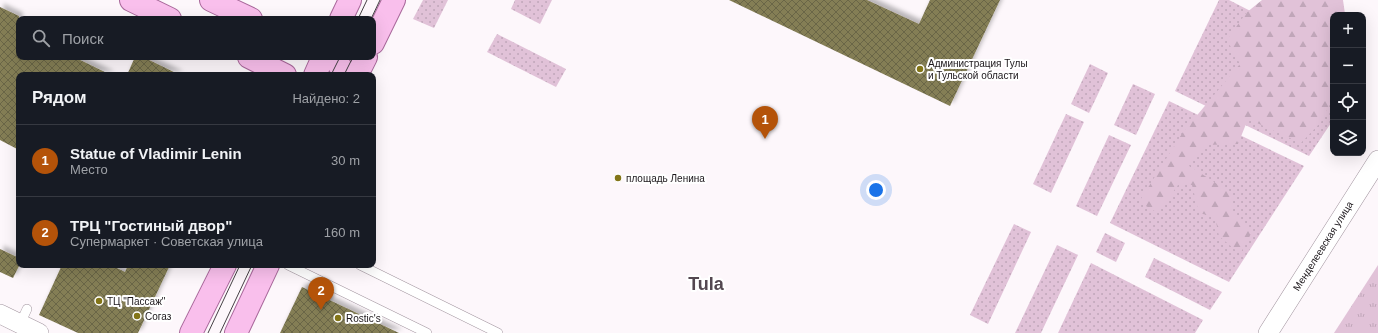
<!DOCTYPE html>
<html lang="ru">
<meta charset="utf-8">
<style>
:root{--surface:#171b24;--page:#20242c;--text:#f1f3f6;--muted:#9ea1a6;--line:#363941;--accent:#b45309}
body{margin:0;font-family:Helvetica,sans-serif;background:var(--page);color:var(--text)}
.controls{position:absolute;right:12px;top:12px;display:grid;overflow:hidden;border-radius:8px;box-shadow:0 4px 16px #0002}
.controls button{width:36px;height:36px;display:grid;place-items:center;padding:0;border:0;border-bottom:1px solid var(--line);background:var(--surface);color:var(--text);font:20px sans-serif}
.you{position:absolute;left:876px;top:190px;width:14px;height:14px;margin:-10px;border:3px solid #fff;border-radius:50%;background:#1a73e8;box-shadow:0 0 0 6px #1a73e833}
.badge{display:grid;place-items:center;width:26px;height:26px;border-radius:50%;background:var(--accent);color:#fff;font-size:13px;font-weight:700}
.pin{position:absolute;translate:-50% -33px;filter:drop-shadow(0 1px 2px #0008)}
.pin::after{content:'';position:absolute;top:21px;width:14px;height:12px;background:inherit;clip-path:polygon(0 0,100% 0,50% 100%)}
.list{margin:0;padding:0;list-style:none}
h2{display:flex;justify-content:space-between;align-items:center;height:52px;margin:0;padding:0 16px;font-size:17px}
h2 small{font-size:13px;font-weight:400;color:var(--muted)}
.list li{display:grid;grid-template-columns:26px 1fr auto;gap:12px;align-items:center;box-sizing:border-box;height:72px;padding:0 16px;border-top:1px solid var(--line)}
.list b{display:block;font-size:15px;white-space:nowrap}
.list p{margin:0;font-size:13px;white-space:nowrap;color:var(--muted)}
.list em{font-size:13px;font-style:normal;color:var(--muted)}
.icon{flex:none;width:22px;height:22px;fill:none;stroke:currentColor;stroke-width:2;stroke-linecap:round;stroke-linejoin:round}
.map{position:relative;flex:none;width:1378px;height:333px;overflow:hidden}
.search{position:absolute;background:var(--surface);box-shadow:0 4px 16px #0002;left:16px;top:16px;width:360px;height:44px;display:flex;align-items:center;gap:10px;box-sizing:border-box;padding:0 14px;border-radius:8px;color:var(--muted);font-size:15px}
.panel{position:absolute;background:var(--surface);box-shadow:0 4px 16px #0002;left:16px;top:72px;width:360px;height:196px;border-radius:8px}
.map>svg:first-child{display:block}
.grass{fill:url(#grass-dots)}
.forest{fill:url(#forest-firs)}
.park{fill:url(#park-tufts)}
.building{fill:url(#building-cross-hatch);filter:url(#shadow)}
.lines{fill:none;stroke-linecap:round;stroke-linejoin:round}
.service-casing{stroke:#a2959f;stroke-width:10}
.minor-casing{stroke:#a2959f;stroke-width:20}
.primary-casing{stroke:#a9689b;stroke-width:24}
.service{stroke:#fff;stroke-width:9}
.minor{stroke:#fff;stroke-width:19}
.primary{stroke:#f9bfec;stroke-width:22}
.tram{stroke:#464145;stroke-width:1}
.poi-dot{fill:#837518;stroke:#fff;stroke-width:1.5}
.labels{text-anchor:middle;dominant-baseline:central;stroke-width:4;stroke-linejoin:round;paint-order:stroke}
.poi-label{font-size:10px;fill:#1b161a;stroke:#fff;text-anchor:start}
.street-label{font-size:10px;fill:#1b161a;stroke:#fff}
.town-label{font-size:18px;font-weight:bold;fill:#534750;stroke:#fff}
</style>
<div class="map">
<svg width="1378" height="333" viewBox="0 0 1378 333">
<defs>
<pattern id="grass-dots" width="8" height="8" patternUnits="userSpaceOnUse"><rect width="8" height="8" fill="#e1c2d8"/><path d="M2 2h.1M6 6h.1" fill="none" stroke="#c0a6b9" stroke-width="1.8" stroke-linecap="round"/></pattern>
<pattern id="forest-firs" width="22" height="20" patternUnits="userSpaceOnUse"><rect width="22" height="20" fill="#e1c2d8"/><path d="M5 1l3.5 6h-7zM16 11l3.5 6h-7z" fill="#c0a6b9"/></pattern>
<pattern id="park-tufts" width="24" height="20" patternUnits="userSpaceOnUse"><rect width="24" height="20" fill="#e1c2d8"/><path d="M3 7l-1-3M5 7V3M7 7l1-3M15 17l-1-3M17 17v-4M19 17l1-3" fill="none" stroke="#c0a6b9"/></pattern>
<pattern id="building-cross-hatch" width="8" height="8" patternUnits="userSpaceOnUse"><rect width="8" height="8" fill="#847e55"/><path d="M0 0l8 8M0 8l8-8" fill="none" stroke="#6b6646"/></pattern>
<filter id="shadow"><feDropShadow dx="3.5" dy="-3.5" stdDeviation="2" flood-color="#0004"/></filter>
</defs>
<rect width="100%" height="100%" fill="#fdf7fb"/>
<!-- grass -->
<g class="grass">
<polygon points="423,0 448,0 434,28 413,19"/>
<polygon points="515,0 552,0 540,24 511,9"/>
<polygon points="1219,0 1229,0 1333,53 1333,120 1309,156 1175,91"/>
<polygon points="497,34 566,69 556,87 487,52"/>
<polygon points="1090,64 1108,73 1089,113 1071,104"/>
<polygon points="1133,84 1155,94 1136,135 1114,125"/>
<polygon points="1169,101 1304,166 1229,282 1110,223"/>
<polygon points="1066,114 1084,122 1051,193 1033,184"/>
<polygon points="1109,135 1131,145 1097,216 1076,206"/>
<polygon points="1014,224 1031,232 988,324 970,315"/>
<polygon points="1105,233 1125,243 1116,262 1096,252"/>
<polygon points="1057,245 1078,255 1041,333 1015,333"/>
<polygon points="1154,258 1222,292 1210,310 1145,277"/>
<polygon points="1091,263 1203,320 1195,333 1058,333"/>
</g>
<!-- forest -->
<polygon class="forest" points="1262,0 1343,0 1345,14 1345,15 1333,15 1333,98 1321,122 1301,143 1248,119 1238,144 1206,145 1188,165 1231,193 1232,211 1252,232 1240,254 1219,236 1215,217 1199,213 1192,185 1178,185 1158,213 1139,202 1183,132 1240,64 1227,40 1246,13"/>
<!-- park -->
<polygon class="park" points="1378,265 1378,333 1334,333"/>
<!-- building -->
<g class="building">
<polygon points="729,0 867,0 919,24 930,0 1000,0 950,106"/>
<polygon points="0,7 19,16 19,57 74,57 111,75 19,75 19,150 0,140"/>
<polygon points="135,57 143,57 180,75 127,75"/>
<polygon points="0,249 19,258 19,266 13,278 0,272"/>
<polygon points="62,265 111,265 125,272 128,265 170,265 138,333 78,333 39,315"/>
<polygon points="302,287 399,333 280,333"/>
</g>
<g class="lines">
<!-- service casing -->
<g class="service-casing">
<g id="service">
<polyline points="288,265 427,333"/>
<polyline points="360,265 498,333"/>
<polyline points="20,324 27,309"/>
</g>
</g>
<!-- minor casing -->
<g class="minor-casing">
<g id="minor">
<polyline points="0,314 39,333"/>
<polyline points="1268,333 1378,160"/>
</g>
</g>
<!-- primary casing -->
<g class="primary-casing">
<g id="primary">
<polyline points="131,0 170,19"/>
<polyline points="211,0 251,19"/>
<polyline points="341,19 350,0"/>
<polyline points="373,43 394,0"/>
<polyline points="249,57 285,75"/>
<polyline points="330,57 337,62 346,75"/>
<polyline points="315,75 323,57"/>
<polyline points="357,75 366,57"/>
<polyline points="191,333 225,265"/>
<polyline points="236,333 268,265"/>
</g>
</g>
<!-- service -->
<use href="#service" class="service"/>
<!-- minor -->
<use href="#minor" class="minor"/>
<!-- primary -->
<use href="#primary" class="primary"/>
<!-- tram -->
<g class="tram">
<polyline points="358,19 367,0"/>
<polyline points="371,19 380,0"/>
<polyline points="331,75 340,57"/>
<polyline points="344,75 353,57"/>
<polyline points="208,333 240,265"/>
<polyline points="220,333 252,265"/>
</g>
</g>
<!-- markers -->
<g class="poi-dot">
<circle cx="920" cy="69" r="4"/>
<circle cx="618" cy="178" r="4"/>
<circle cx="99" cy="301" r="4"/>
<circle cx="137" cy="316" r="4"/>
<circle cx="338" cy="318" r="4"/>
</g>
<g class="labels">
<!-- poi labels -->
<g class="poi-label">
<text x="928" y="63">Администрация Тулы<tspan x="928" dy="12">и Тульской области</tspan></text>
<text x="626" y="178">площадь Ленина</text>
<text x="107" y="301">ТЦ "Пассаж"</text>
<text x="145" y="316">Согаз</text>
<text x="346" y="318">Rostic's</text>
</g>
<!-- street labels -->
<g class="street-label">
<text transform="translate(1323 246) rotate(-58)">Менделеевская улица</text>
</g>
<!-- town labels -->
<g class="town-label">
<text x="706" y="284">Tula</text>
</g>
</g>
</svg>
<div class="controls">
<button>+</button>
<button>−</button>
<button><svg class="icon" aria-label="locate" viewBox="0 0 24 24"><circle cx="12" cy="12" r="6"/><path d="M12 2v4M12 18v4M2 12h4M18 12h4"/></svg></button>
<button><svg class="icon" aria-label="layers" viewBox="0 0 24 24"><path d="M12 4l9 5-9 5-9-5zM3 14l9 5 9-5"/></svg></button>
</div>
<div class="you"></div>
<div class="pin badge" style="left:765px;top:139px">1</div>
<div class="pin badge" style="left:321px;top:310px">2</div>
<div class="search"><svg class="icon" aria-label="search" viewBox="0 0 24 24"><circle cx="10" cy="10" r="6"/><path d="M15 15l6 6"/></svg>Поиск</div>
<section class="panel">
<h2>Рядом<small>Найдено: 2</small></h2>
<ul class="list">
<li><span class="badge">1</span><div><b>Statue of Vladimir Lenin</b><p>Место</p></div><em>30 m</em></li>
<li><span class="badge">2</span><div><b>ТРЦ &quot;Гостиный двор&quot;</b><p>Супермаркет · Советская улица</p></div><em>160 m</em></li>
</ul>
</section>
</div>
